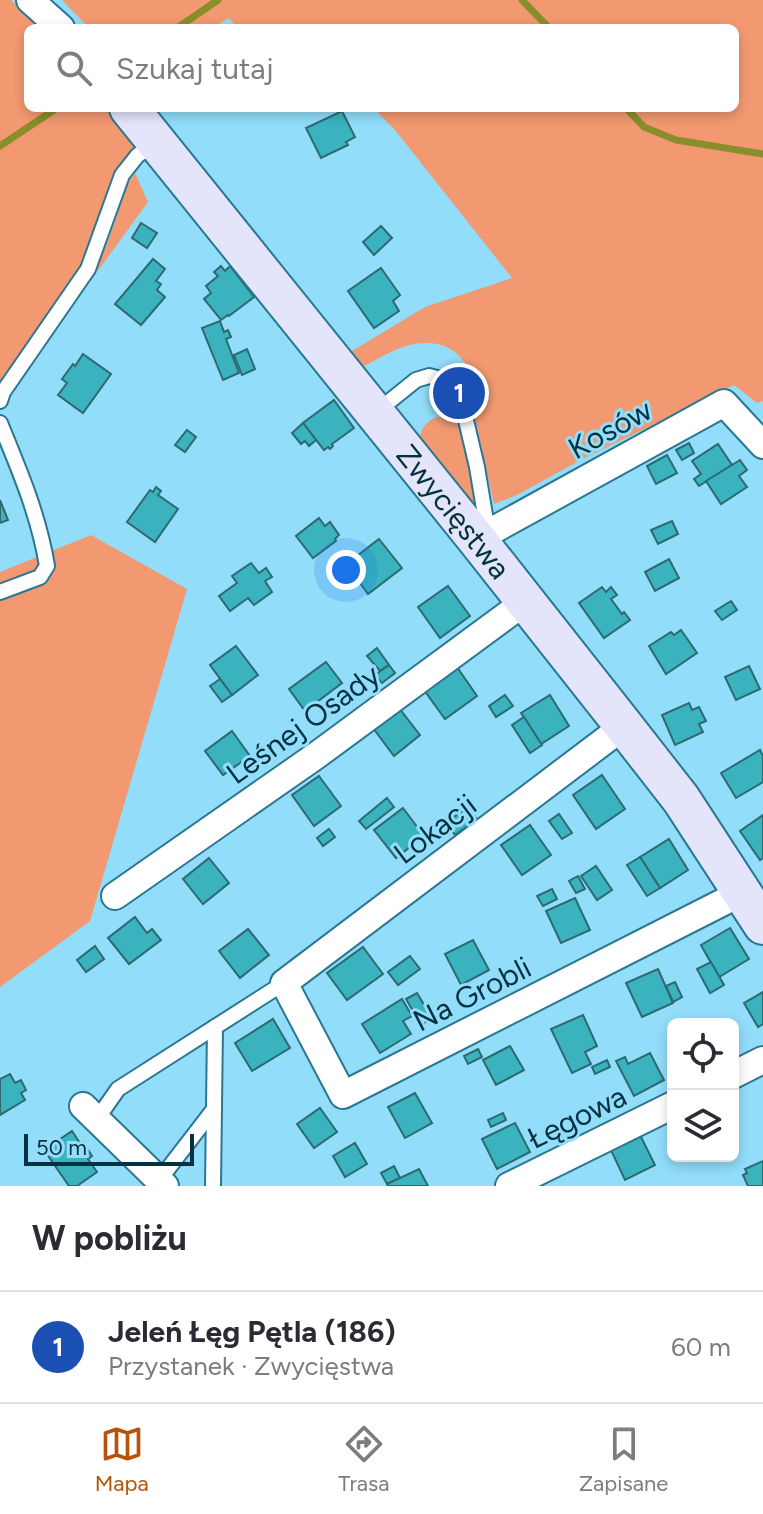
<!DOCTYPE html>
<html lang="pl">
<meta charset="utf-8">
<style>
:root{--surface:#fff;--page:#f2f2f3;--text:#2b2b33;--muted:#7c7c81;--line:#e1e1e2;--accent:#b45309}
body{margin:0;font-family:Figtree,sans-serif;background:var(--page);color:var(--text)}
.controls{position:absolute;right:24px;bottom:24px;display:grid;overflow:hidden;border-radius:12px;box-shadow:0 4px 12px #0003}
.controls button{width:72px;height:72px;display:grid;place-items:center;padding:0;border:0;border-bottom:2px solid var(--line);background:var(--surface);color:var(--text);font:40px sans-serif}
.scale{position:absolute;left:24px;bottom:20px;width:170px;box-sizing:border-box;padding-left:8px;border:4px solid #053240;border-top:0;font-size:22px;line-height:28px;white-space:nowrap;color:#053240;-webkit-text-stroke:6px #92ddfa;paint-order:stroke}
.you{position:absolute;left:346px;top:570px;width:28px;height:28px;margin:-20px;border:6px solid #fff;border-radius:50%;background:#1a73e8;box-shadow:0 0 0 12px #1a73e833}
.badge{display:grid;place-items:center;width:52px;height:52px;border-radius:50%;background:var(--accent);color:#fff;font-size:26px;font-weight:700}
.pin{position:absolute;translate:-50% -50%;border:4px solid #fff;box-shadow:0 2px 8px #0006}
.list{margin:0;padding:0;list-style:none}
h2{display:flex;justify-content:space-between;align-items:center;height:104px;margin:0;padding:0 32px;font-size:34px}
h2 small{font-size:26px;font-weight:400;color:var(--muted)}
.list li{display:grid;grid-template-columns:52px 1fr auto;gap:24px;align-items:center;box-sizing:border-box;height:112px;padding:0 32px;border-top:2px solid var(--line)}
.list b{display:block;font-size:30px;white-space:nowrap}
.list p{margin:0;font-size:26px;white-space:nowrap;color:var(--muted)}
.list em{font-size:26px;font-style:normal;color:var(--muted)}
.icon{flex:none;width:44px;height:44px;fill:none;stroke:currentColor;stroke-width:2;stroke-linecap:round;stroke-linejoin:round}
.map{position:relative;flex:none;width:763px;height:1186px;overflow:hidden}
.search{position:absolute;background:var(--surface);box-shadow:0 4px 12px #0003;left:24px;right:24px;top:24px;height:88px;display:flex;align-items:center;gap:20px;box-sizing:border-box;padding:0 28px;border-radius:12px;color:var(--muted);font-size:30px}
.sheet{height:216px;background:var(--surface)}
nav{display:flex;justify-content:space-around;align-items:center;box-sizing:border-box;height:112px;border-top:2px solid var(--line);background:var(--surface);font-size:22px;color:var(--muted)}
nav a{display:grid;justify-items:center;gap:4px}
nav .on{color:var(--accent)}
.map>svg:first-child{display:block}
.green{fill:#f29971}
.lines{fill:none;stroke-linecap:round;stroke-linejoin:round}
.stream{stroke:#898e2b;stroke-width:7}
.building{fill:#3ab3bf;stroke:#2d6a70;stroke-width:2}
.lane-casing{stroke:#2b7792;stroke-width:18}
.street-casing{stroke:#2b7792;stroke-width:30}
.secondary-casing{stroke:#2b7792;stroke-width:42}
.lane{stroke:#fff;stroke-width:14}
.street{stroke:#fff;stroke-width:26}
.secondary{stroke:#e4e4fa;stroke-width:38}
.labels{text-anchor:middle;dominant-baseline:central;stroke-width:6;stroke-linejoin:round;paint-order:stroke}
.street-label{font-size:30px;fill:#053240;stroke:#92ddfa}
</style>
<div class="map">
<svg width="763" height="1186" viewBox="0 0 763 1186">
<rect width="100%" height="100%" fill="#92ddfa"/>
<!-- green -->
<g class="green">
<polygon points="0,0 11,0 40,28 28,28 28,108 115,108 140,137 118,170 97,230 80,268 0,388"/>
<path d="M 62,0 L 763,0 L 763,401 L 757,403 L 734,385 L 577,462 L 517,495 L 494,504 L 474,414 L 480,413 C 474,384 470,351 437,344 C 427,342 415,343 406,346 C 390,351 375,361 360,368 L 347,354 L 425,307 L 512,278 L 395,130 L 373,108 L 735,108 L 735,28 L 237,28 L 229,18 L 212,28 L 89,28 Z"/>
<polygon points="135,173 148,202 89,283 107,244 127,185"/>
<path d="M 436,417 C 451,417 456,421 462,434 L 478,509 L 479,520 L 419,441 C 421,428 425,423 436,417 Z"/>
<polygon points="91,535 187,589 90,921 0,987 0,572"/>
</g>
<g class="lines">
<!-- stream -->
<g class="stream">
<polyline points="522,0 549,28"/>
<polyline points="177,28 218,0"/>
<polyline points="626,108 644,127 676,140 763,154"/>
<polyline points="0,146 57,108"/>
</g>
</g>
<!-- building -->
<g class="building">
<polygon points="342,111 355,137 346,142 348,145 321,158 306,128"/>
<polygon points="141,223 157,233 147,248 132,238"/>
<polygon points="381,226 392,238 374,255 363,242"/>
<polygon points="153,259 165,269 156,281 161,284 157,290 165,297 141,325 115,304"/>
<polygon points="221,266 225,271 230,266 254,297 229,316 228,315 221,320 204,299 211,293 206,286 218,276 214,272"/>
<polygon points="381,268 400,295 393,301 399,311 374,328 348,291"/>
<polygon points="220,321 224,332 228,330 231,337 226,339 239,373 223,380 202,328"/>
<polygon points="247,349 255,369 242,375 234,355"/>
<polygon points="83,354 111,374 83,413 58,395 67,383 62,379 73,364 75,366"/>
<polygon points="334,400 354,428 332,444 333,446 330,449 328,447 324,450 303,423"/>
<polygon points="303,423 316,440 309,446 305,441 301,444 292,433"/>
<polygon points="187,430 196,437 185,452 175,445"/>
<polygon points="689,443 694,453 682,460 676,450"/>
<polygon points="718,444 732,465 699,486 694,479 701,474 692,461"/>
<polygon points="667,455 677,473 656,484 647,466"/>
<polygon points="740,460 747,470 739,476 747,487 721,504 706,481"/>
<polygon points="156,487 161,491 158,495 178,509 155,542 127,522 150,490 153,492"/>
<polygon points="0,500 8,520 0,523"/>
<polygon points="319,518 325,526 330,522 339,535 335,539 336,541 313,558 296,536"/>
<polygon points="672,521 678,534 658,544 651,530"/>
<polygon points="379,539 402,568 368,594 355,576 362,571 353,559"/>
<polygon points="347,559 352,567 337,578 332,570"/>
<polygon points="669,559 679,578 655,591 645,572"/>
<polygon points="251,563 259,573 266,568 272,577 265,581 272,592 254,605 248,598 230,611 219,596 237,583 232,576"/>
<polygon points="448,586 470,616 440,638 418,607"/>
<polygon points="602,587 606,592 611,587 617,595 611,599 622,614 624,612 630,620 604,638 579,603"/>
<polygon points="731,601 737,610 722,620 715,611"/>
<polygon points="681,630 697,653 666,674 649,646 671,632 674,635"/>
<polygon points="236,646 258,675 232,695 210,665"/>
<polygon points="377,648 389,665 380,671 367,656"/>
<polygon points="326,662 342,683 305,711 289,689"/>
<polygon points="389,665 395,673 382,683 375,675"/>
<polygon points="749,666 760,689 736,700 725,677"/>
<polygon points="457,667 477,696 445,719 424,690"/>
<polygon points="220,679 232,695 222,702 210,686"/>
<polygon points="505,695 513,706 496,717 489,706"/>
<polygon points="550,695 569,726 541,744 521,713"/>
<polygon points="689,703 692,710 699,707 706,721 699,724 703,732 675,745 662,715"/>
<polygon points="399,708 420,735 394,756 373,728"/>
<polygon points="524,717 542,745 530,753 512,725"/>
<polygon points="232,731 250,756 223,775 205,751"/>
<polygon points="760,750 763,756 763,782 736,798 721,773"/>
<polygon points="602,775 625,809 596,829 573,795"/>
<polygon points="319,776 341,806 314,826 292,795"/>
<polygon points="387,798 394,807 366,829 359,821"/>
<polygon points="468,807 477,819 455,835 446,822"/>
<polygon points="403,808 424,836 396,858 374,830"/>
<polygon points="559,814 572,833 562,839 549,821"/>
<polygon points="763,815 763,858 760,860 740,831"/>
<polygon points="530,825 551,855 522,875 501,845"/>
<polygon points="329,829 335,837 323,846 317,838"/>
<polygon points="669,839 688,870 660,888 640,857"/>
<polygon points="640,857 660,888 647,896 627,865"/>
<polygon points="209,858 229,883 203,904 183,879"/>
<polygon points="596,866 612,890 597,900 581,876"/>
<polygon points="578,876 585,889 576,893 569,881"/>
<polygon points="552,889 557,899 543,906 537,896"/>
<polygon points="575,898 590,930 561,943 546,911"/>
<polygon points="135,917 147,933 152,929 161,940 129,964 108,938"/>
<polygon points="730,928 749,959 719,977 701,945"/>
<polygon points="248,929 269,955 240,978 219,951"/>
<polygon points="473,940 489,970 461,985 445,954"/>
<polygon points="95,946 104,959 86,972 77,960"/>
<polygon points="363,947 383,974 347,1000 327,973"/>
<polygon points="410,956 420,969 398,985 388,972"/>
<polygon points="711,962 724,985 710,993 697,969"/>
<polygon points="658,969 673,1003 642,1017 626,983"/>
<polygon points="675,982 682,997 673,1002 666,986"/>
<polygon points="763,992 763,1024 758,1027 744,1003"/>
<polygon points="417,993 432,1018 421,1025 406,999"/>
<polygon points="402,999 412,1016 403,1021 411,1034 380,1053 362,1024"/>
<polygon points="583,1015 597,1046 585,1052 591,1064 572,1073 551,1029"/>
<polygon points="273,1019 290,1048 252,1071 235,1043"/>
<polygon points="510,1046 524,1070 496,1085 483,1060"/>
<polygon points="478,1049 482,1057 468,1064 464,1056"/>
<polygon points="650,1053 664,1080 634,1096 616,1061 625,1057 628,1064"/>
<polygon points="607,1060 610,1067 595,1074 592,1067"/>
<polygon points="10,1074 15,1083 21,1080 26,1090 21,1093 25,1100 0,1115 0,1079"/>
<polygon points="415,1093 432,1123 405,1138 388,1107"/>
<polygon points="320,1108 337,1132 314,1148 297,1124"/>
<polygon points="503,1113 506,1120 491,1127 488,1120"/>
<polygon points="515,1123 530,1152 497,1169 482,1139"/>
<polygon points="72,1131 80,1143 83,1142 92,1156 88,1159 97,1172 77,1186 69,1186 44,1150"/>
<polygon points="639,1133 655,1165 625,1180 610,1148"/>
<polygon points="355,1143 367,1164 345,1177 333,1156"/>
<polygon points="763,1161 763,1186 748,1186 743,1175 747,1173 745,1169"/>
<polygon points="394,1166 400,1178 387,1184 381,1173"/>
<polygon points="419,1169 428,1186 388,1186 387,1184"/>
</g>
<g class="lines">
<!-- lane casing -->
<g class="lane-casing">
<g id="lane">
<polyline points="0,401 3,392 88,269 122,175 137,156 156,141"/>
<polyline points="375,413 416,380 429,376 441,379 453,386 461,399 477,467 488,533"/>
<path d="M 0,423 C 19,469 39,516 47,566 L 40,577 L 0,592"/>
<polyline points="97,1119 118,1089 284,983"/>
<polyline points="157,1183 214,1109"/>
<polyline points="213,1186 215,1027"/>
</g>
</g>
<!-- street casing -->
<g class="street-casing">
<g id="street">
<polyline points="30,0 61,28"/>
<polyline points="478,541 488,533 724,403 763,445"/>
<polyline points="624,726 284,983 343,1095 743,892"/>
<polyline points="115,896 317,755 526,601"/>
<polyline points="733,1075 763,1060"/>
<polyline points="83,1106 165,1186"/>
<polyline points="509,1186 673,1105"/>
</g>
</g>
<!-- secondary casing -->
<g class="secondary-casing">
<g id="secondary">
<path id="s1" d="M 129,108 L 478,541 L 624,726 L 681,799 L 763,925"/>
</g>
</g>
<!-- lane -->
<use href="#lane" class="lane"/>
<!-- street -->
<use href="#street" class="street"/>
<!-- secondary -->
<use href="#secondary" class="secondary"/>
</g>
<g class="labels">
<!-- street labels -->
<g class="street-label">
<text transform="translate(610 429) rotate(-29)">Kosów</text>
<text stroke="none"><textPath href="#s1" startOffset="518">Zwycięstwa</textPath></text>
<text transform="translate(303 724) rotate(-36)">Leśnej Osady</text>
<text transform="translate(435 829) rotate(-37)">Lokacji</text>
<text transform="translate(472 994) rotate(-27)">Na Grobli</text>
<text transform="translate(577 1117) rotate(-26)">Łęgowa</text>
</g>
</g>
</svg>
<div class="controls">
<button><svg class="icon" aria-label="locate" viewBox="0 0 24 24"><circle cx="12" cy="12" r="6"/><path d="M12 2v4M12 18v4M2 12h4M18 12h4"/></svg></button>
<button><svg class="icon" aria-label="layers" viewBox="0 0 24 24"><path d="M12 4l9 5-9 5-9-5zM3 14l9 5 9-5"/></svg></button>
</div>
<div class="scale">50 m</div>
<div class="you"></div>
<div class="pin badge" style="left:459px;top:393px;background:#1a4fb4">1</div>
<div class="search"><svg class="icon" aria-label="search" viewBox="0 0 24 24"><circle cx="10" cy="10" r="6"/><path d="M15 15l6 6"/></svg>Szukaj tutaj</div>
</div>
<section class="sheet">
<h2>W pobliżu<small></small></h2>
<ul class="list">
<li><span class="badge" style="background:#1a4fb4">1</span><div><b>Jeleń Łęg Pętla (186)</b><p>Przystanek · Zwycięstwa</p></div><em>60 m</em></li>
</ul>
</section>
<nav>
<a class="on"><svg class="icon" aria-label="map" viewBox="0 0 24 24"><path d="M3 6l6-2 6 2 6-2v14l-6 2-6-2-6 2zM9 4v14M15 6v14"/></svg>Mapa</a>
<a><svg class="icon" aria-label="directions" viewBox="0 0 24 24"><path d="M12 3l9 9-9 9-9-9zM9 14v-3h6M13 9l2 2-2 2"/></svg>Trasa</a>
<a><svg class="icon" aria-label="saved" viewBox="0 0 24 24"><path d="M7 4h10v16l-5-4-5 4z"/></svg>Zapisane</a>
</nav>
